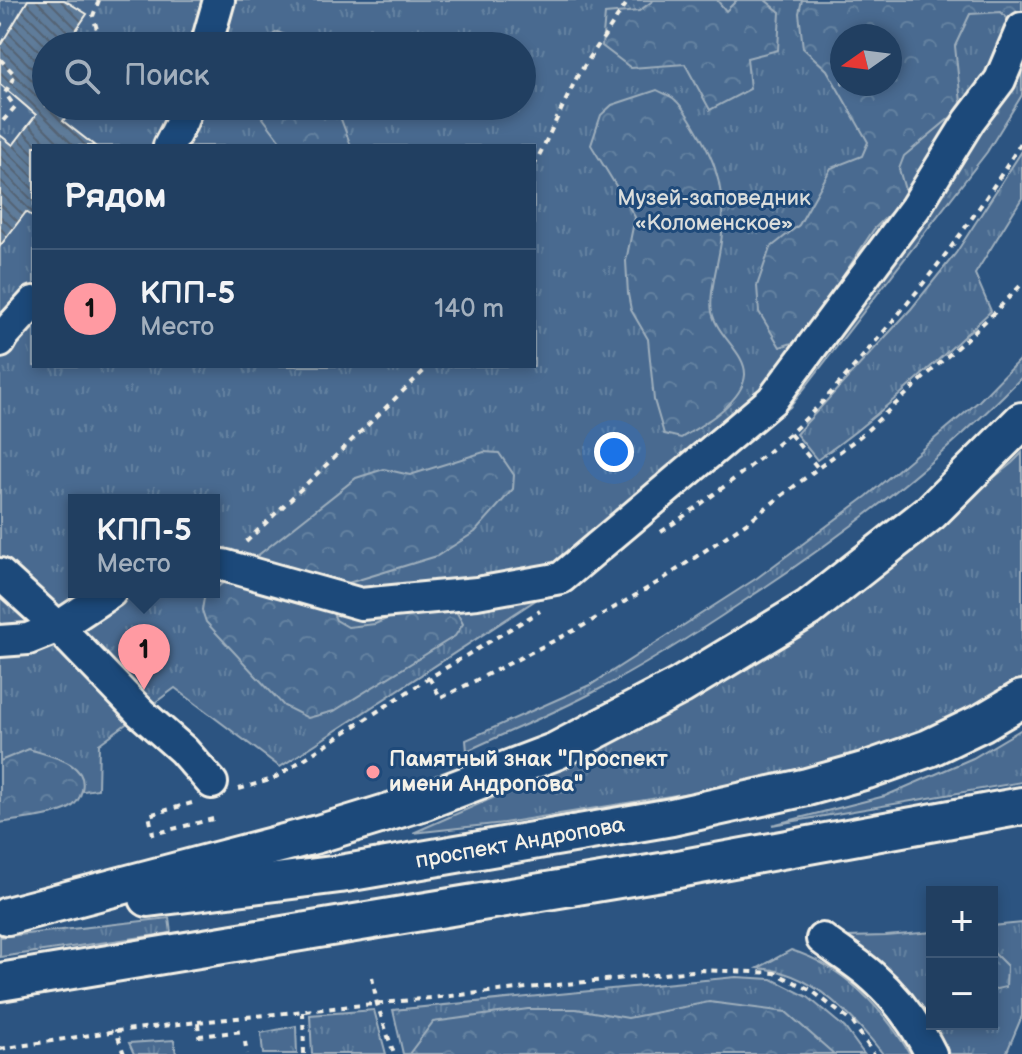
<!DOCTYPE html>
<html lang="ru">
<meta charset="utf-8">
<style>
:root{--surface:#213f61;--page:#294667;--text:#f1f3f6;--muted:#a2afbd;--line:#3e5876;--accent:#ff9aa2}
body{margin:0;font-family:"Balsamiq Sans",sans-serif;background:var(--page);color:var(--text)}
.controls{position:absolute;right:24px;bottom:24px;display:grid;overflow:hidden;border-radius:0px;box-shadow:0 4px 12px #0003}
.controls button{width:72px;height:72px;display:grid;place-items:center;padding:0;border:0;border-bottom:2px solid var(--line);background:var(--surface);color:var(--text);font:40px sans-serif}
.compass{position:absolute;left:830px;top:24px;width:72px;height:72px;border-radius:50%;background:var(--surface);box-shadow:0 4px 12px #0003;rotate:256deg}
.you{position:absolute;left:614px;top:452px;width:28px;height:28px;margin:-20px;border:6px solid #fff;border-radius:50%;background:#1a73e8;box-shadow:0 0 0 12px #1a73e833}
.badge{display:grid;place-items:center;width:52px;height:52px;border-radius:50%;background:var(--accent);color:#111;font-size:26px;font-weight:700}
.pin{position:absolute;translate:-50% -66px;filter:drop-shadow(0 2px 4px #0008)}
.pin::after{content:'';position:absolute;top:42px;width:28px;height:24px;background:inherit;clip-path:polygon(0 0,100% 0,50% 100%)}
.popup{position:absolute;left:68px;top:494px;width:152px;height:104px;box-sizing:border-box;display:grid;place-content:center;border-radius:0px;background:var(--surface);filter:drop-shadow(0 2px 6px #0005);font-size:26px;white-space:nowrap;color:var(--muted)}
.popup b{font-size:30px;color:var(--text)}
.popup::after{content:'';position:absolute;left:50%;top:100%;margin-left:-16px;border:16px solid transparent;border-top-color:var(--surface)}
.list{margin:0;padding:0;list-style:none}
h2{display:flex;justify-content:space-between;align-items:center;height:104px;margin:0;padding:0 32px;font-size:34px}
h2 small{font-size:26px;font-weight:400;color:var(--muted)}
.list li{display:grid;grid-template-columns:52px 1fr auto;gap:24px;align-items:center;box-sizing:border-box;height:120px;padding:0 32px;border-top:2px solid var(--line)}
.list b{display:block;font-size:30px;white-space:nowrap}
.list p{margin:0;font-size:26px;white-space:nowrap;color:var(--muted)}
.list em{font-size:26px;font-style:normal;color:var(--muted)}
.icon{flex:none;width:44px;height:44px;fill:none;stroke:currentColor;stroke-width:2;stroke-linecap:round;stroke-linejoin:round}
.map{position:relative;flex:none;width:1022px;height:1054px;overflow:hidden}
.search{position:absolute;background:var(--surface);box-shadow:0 4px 12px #0003;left:32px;top:32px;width:504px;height:88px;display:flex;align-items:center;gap:20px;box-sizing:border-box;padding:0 28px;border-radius:44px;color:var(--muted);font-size:30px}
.panel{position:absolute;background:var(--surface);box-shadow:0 4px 12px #0003;left:32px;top:144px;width:504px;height:224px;border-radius:0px}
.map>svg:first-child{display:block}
.grass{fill:url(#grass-tufts);stroke:#9eaebc;stroke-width:2;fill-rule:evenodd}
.forest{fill:url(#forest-crowns);stroke:#9eaebc;stroke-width:2;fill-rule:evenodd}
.building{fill:url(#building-back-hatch);stroke:#f4f1e8;stroke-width:2}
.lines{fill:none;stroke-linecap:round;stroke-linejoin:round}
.minor-casing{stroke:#f4f1e8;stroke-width:36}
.major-casing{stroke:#f4f1e8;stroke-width:42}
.path{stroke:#f4f1e8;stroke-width:4;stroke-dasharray:6 6;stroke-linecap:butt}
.minor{stroke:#1f4a7a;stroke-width:30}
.major{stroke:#1f4a7a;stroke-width:36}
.poi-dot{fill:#ff9aa2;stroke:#1f4a7a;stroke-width:3}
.labels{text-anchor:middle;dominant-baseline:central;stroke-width:6;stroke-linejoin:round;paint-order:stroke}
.park-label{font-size:22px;fill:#dadddb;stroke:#1f4a7a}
.poi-label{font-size:22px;font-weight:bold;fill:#f4f1e8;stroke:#1f4a7a;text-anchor:start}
.street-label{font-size:22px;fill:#f4f1e8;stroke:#1f4a7a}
</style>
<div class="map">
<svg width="1022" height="1054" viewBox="0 0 1022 1054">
<defs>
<pattern id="grass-tufts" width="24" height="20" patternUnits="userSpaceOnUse" patternTransform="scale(2)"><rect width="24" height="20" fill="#496b90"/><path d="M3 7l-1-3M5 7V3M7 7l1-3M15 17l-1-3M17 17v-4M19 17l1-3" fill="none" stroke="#6481a0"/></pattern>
<pattern id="forest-crowns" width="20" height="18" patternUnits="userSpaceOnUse" patternTransform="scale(2)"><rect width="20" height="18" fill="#496b90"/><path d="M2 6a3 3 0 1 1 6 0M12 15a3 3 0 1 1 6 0" fill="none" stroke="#6481a0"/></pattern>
<pattern id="building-back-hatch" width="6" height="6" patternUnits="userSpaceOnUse" patternTransform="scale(2)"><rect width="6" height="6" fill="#5e7b9a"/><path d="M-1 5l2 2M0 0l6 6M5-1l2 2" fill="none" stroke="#556474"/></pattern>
</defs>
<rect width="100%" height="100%" fill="#2c5481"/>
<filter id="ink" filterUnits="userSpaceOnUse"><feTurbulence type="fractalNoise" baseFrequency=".0125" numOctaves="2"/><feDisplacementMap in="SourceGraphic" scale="16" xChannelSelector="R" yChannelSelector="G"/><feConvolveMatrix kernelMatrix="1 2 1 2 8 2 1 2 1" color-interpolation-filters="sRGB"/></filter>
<g filter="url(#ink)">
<!-- grass -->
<g class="grass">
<path d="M 0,0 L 1022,0 L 1022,95 L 987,152 L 790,407 L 571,577 L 280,767 L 175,688 L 99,744 L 98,789 L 0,803 ZM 842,36 L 890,36 L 890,84 L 842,84 ZM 46,46 L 522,46 L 522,106 L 46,106 ZM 34,146 L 534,146 L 534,366 L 34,366 ZM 74,500 L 214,500 L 214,592 L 74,592 Z"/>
<path d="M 1022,151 L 1022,198 L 975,274 L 991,311 C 935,363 880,416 817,460 L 796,434 L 911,309 L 956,253 Z"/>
<path d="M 1022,357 L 1022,377 C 937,464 845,535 744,601 C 695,634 646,665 594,692 C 553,714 509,731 467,751 L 466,740 L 592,684 L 757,578 L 867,496 L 979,401 Z"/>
<polygon points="1022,453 1022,684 940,726 872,750 775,779 504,823 413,833 570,764 726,678 895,557 1012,463"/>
<polygon points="1022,729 1022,782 772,825 885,796 973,758"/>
<polygon points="169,918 171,933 0,957 0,937"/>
<polygon points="1022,923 1022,1016 1006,1054 950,1054 934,1024 992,1024 992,926"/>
<path d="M 932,932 L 932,1021 C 910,986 882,960 848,937 L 886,936 Z"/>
<path d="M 791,950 C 843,966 883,1008 910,1054 L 883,1054 C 858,1022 824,985 784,973 C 776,970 767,969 758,968 Z"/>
<polygon points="736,977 772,979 808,997 845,1028 864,1054 403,1054 393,1010"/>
<polygon points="374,1010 386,1054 312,1054 310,1015"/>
<polygon points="296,1026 297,1054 263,1054 261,1033"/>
<polygon points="174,1040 176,1054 134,1054 129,1043"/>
</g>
<!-- forest -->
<g class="forest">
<polygon points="654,0 717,0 726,11 737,0 765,0 780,12 778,50 747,58 750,89 710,110 685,64 631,68 602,46 605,14 639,11"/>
<path d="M 802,0 L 1022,0 L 1022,25 L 1013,24 L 1001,12 L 970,14 L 955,46 L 961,103 L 951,117 L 904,156 L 899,169 L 907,197 L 874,229 L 826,302 L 807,338 L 780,347 L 759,312 L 757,286 L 770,248 L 799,225 L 831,168 L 862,156 L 868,142 L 827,70 L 803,48 L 799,13 ZM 842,36 L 890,36 L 890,84 L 842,84 Z"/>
<polygon points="277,32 308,43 308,46 257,46"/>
<path d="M 657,90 C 662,93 669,95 673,98 C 687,109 712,155 716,172 C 722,190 723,214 722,233 C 721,254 708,293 712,312 C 717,336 746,353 745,375 C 743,402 701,426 681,438 L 664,434 L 654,400 L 648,339 L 631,310 L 628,294 L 626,261 L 635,217 L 591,145 L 601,115 L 612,105 Z"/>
<polygon points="254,106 336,106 351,146 284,146"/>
<polygon points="484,452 499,453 514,475 513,489 475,532 437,556 345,584 335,593 330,607 336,620 348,627 375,624 416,606 456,611 463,624 455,636 334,711 308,718 284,706 206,622 202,610 204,598 211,592 214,592 214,590 356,478 384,469 410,475"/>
<path d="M 29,749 C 49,756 89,762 82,790 C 80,799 76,805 68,809 C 47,818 22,819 0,823 L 0,761 Z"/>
<polygon points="992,951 1007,966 1006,987 992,990"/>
<polygon points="709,1002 786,1012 834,1054 409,1054 433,1022 528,1009 576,1009 628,1018"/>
</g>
<!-- building -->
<polygon class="building" points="28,0 64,0 87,14 65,46 46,46 46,106 74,106 63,121 95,146 34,146 34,217 26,212 0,246 0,135 13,145 36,115 0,84 0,46"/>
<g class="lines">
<!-- minor casing -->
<g class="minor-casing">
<g id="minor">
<polyline points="206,46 219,0"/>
<polyline points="169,146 182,121 187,106"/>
<polyline points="0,342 4,335 34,302"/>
<polyline points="214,565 223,565 361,604 477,593 561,578 772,400 915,208 969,121 1000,80 1022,28"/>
<polyline points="0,574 58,627 141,713 183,750 212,783"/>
<polyline points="0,641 28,639 58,627 111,592"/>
<path d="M 822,939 C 839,952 858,963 873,977 C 897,998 917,1026 931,1054"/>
</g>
</g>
<!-- major casing -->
<g class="major-casing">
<g id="major">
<polyline points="148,898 340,874 672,817 807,787 867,770 929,748 983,722 1022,699"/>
<polyline points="7,916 318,834 425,801 556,751 680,686 809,608 931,512 1022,421"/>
<polyline points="0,982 667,871 1022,806"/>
</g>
</g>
<!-- path -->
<g class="path">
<polyline points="99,0 93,16 102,46"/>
<polyline points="0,23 1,24 0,26"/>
<polyline points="0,59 15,75 5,93 15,107 2,122 0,121"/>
<polyline points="534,166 578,75 629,0"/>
<polyline points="790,434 818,468"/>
<path d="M 661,532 C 705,502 747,470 787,436 C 819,408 848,374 875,342 C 929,279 979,213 1022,141"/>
<polyline points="246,542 429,366"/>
<polyline points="429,678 441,698 581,627 660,581 746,523 863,434 993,314 1022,284"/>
<polyline points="239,789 273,779 429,678 540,611"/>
<polyline points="192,803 149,815 153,834 217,818"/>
<polyline points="372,977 377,1004 394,1054"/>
<polyline points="303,1012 304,1054"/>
<polyline points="198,1022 702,970 775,973 811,990 853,1023 874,1054"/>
<polyline points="245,1042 247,1054"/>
<polyline points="0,1049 116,1031"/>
<polyline points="124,1054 116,1031 198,1022 199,1036 244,1031"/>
</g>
<!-- minor -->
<use href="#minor" class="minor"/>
<!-- major -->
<use href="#major" class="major"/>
</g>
</g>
<!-- markers -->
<circle class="poi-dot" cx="373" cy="772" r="8"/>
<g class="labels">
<!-- park labels -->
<g class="park-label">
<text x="714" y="198">Музей-заповедник<tspan x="714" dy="25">«Коломенское»</tspan></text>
</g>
<!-- poi labels -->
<g class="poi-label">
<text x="389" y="759">Памятный знак "Проспект<tspan x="389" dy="25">имени Андропова"</tspan></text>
</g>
<!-- street labels -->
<g class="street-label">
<text transform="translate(520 843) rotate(-10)">проспект Андропова</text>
</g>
</g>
</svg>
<div class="controls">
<button>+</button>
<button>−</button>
</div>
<svg class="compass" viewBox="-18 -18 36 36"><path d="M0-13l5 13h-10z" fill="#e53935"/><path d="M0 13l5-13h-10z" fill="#a2afbd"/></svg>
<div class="you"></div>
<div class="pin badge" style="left:144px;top:690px">1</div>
<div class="popup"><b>КПП-5</b>Место</div>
<div class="search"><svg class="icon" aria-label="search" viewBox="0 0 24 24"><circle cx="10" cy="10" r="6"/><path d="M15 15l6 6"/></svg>Поиск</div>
<section class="panel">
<h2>Рядом<small></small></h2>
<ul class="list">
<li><span class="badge">1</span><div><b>КПП-5</b><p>Место</p></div><em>140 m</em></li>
</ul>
</section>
</div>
